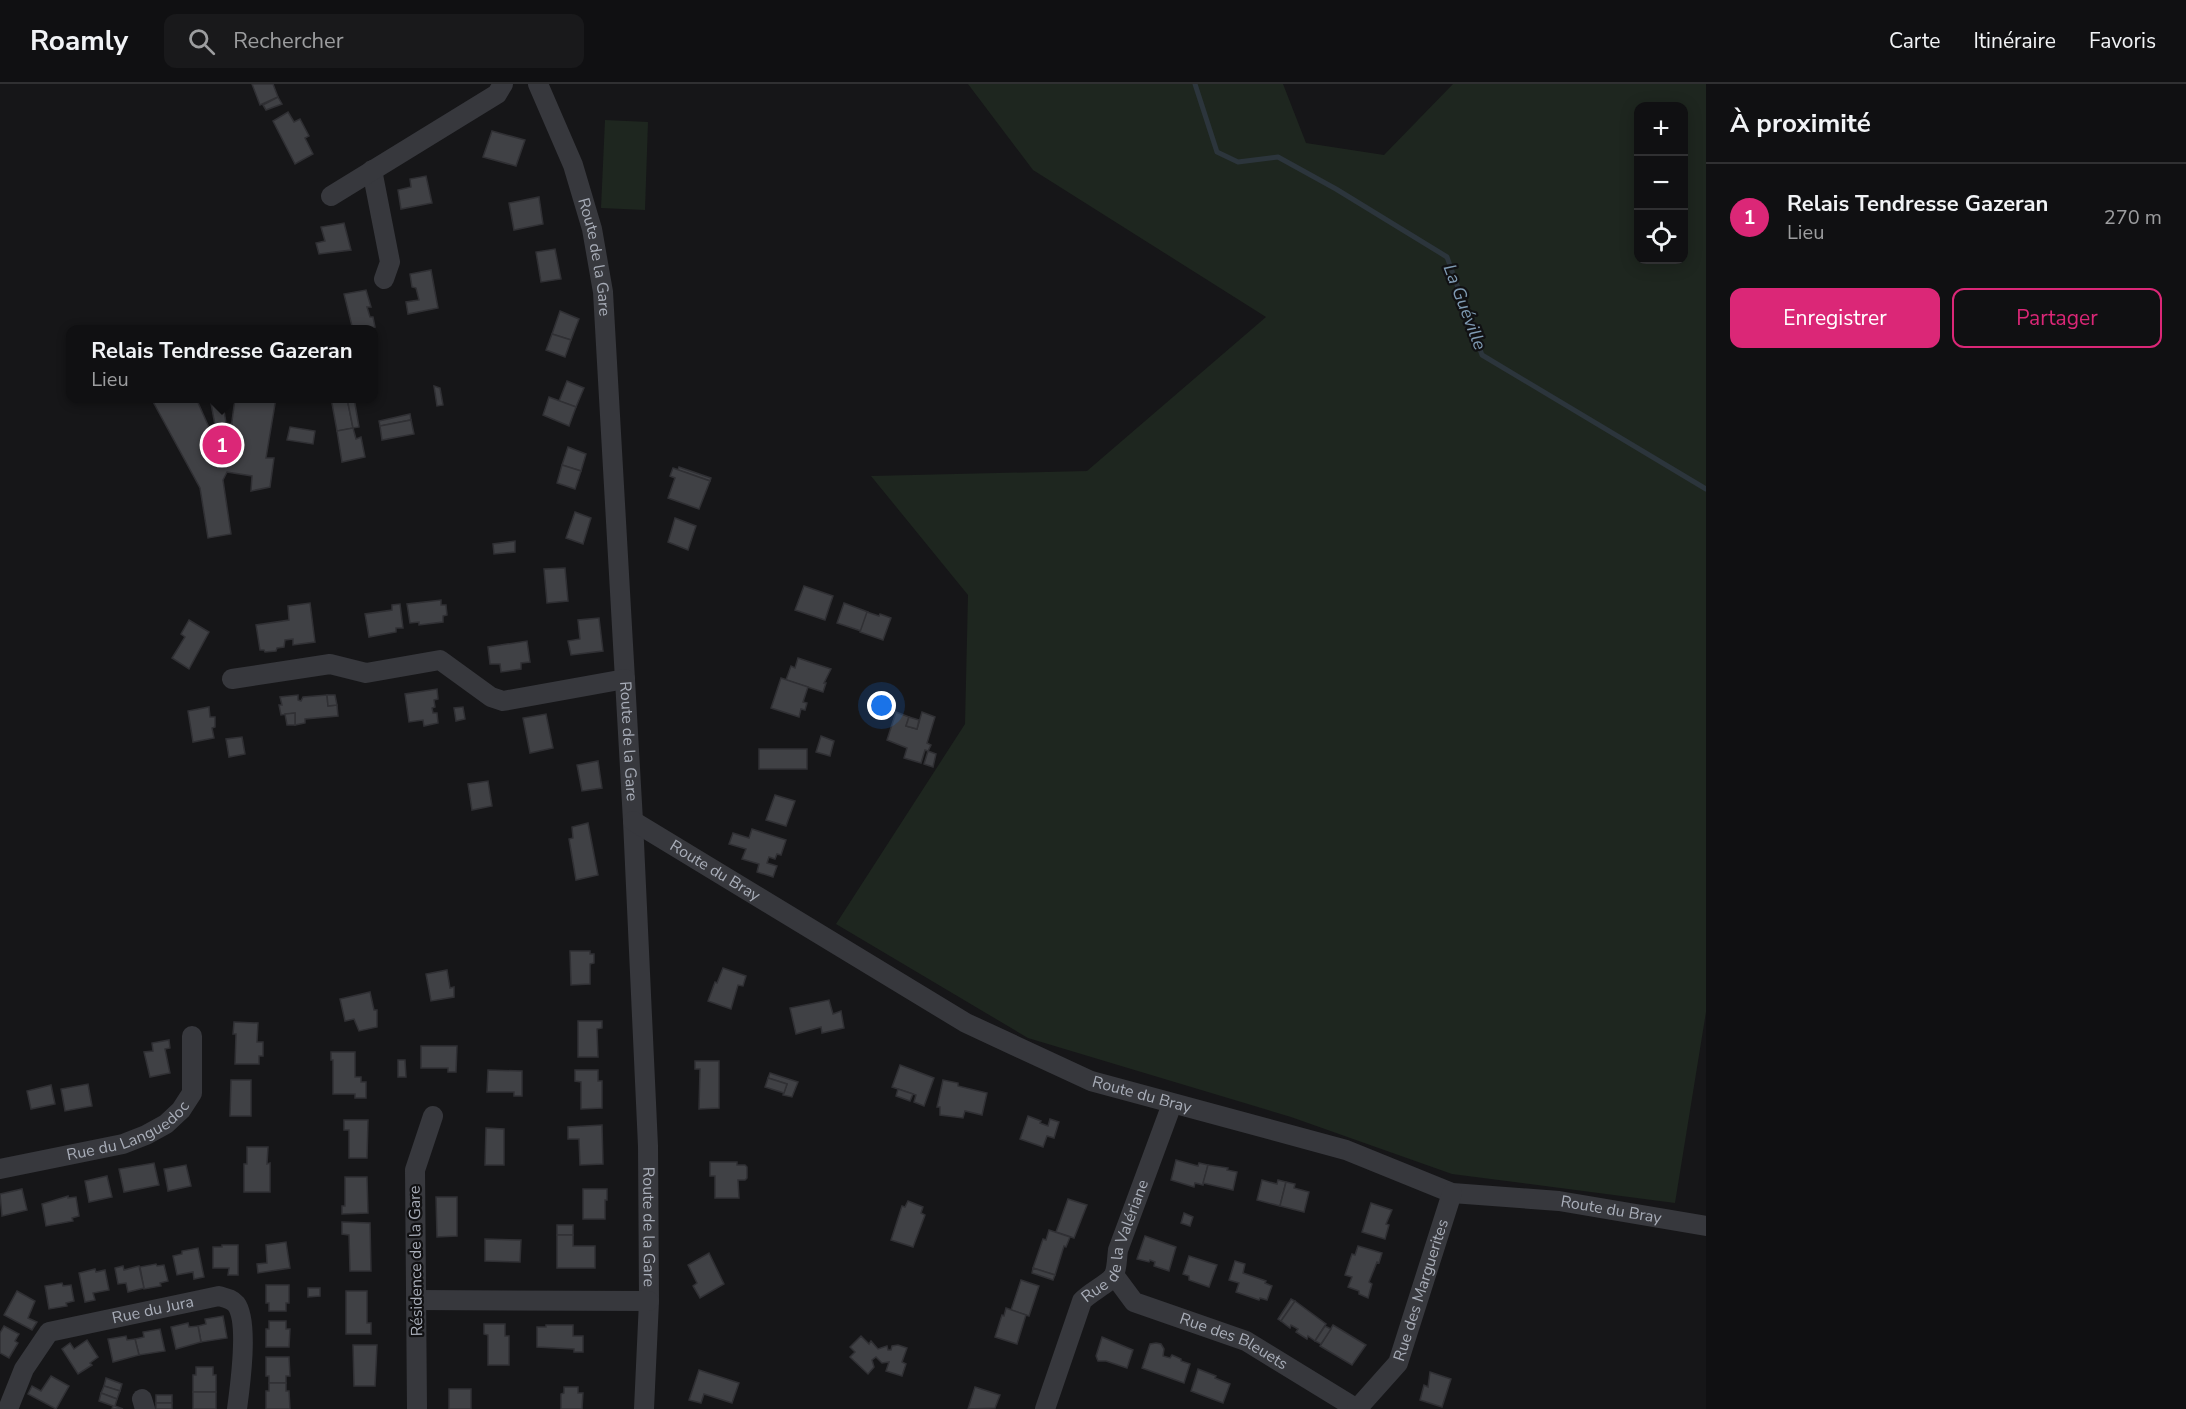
<!DOCTYPE html>
<html lang="fr">
<meta charset="utf-8">
<style>
:root{--surface:#101012;--page:#19191b;--text:#f1f3f6;--muted:#9c9d9f;--line:#303032;--accent:#db2777}
body{margin:0;font-family:"Nunito Sans",sans-serif;background:var(--page);color:var(--text)}
.controls{position:absolute;right:18px;top:18px;display:grid;overflow:hidden;border-radius:12px;box-shadow:0 3px 15px #0003}
.controls button{width:54px;height:54px;display:grid;place-items:center;padding:0;border:0;border-bottom:2px solid var(--line);background:var(--surface);color:var(--text);font:30px sans-serif}
.you{position:absolute;left:882px;top:622px;width:21px;height:21px;margin:-15px;border:4px solid #fff;border-radius:50%;background:#1a73e8;box-shadow:0 0 0 9px #1a73e833}
.badge{display:grid;place-items:center;width:39px;height:39px;border-radius:50%;background:var(--accent);color:#fff;font-size:20px;font-weight:700}
.pin{position:absolute;translate:-50% -50%;border:3px solid #fff;box-shadow:0 2px 6px #0006}
.popup{position:absolute;left:66px;top:241px;width:312px;height:78px;box-sizing:border-box;display:grid;place-content:center;border-radius:12px;background:var(--surface);filter:drop-shadow(0 2px 4px #0005);font-size:20px;white-space:nowrap;color:var(--muted)}
.popup b{font-size:22px;color:var(--text)}
.popup::after{content:'';position:absolute;left:50%;top:100%;margin-left:-12px;border:12px solid transparent;border-top-color:var(--surface)}
.list{margin:0;padding:0;list-style:none}
h2{display:flex;justify-content:space-between;align-items:center;height:78px;margin:0;padding:0 24px;font-size:26px}
h2 small{font-size:20px;font-weight:400;color:var(--muted)}
.list li{display:grid;grid-template-columns:39px 1fr auto;gap:18px;align-items:center;box-sizing:border-box;height:108px;padding:0 24px;border-top:2px solid var(--line)}
.list b{display:block;font-size:22px;white-space:nowrap}
.list p{margin:0;font-size:20px;white-space:nowrap;color:var(--muted)}
.list em{font-size:20px;font-style:normal;color:var(--muted)}
.actions{display:flex;gap:12px;padding:18px 24px}
.actions a{flex:1;padding:14px 0;border:2px solid var(--accent);border-radius:12px;text-align:center;font-size:21px;color:var(--accent)}
.actions .main{background:var(--accent);color:#fff}
.icon{flex:none;width:33px;height:33px;fill:none;stroke:currentColor;stroke-width:2;stroke-linecap:round;stroke-linejoin:round}
.map{position:relative;flex:none;width:1706px;height:1325px;overflow:hidden}
header{display:flex;align-items:center;gap:36px;box-sizing:border-box;height:84px;padding:0 30px;background:var(--surface);border-bottom:2px solid var(--line)}
header strong{font-size:28px}
nav{display:flex;gap:33px;margin-inline-start:auto;font-size:21px}
.search{width:420px;height:54px;background:var(--page);display:flex;align-items:center;gap:15px;box-sizing:border-box;padding:0 21px;border-radius:12px;color:var(--muted);font-size:22px}
main{display:flex}
aside{flex:1;background:var(--surface)}
.map>svg:first-child{display:block}
.green{fill:#1e261f;fill-rule:evenodd}
.lines{fill:none;stroke-linecap:round;stroke-linejoin:round}
.stream{stroke:#2c353c;stroke-width:5}
.building{fill:#404145;stroke:#303034;stroke-width:1.5}
.minor{stroke:#37383d;stroke-width:20}
.labels{text-anchor:middle;dominant-baseline:central;stroke-width:4.5;stroke-linejoin:round;paint-order:stroke}
.street-label{font-size:16px;fill:#a8adb8;stroke:#111113}
.water-label{font-size:18px;font-style:italic;fill:#7f9bb3;stroke:#111113}
</style>
<header>
<strong>Roamly</strong>
<div class="search"><svg class="icon" aria-label="search" viewBox="0 0 24 24"><circle cx="10" cy="10" r="6"/><path d="M15 15l6 6"/></svg>Rechercher</div>
<nav><a>Carte</a><a>Itinéraire</a><a>Favoris</a></nav>
</header>
<main>
<div class="map">
<svg width="1706" height="1325" viewBox="0 0 1706 1325">
<rect width="100%" height="100%" fill="#161618"/>
<!-- green -->
<g class="green">
<path d="M 968,0 L 1283,0 L 1306,59 L 1384,71 L 1453,0 L 1706,0 L 1706,928 L 1675,1119 L 1452,1090 L 1291,1033 L 1028,954 L 836,840 L 965,640 L 968,511 L 871,392 L 1087,387 L 1266,233 L 1033,86 ZM 1638,22 L 1684,22 L 1684,176 L 1638,176 Z"/>
<polygon points="605,36 648,38 645,126 601,124"/>
</g>
<g class="lines">
<!-- stream -->
<polyline class="stream" points="1195,0 1217,68 1238,78 1278,73 1336,105 1447,173 1482,271 1706,405"/>
</g>
<!-- building -->
<g class="building">
<polygon points="252,0 273,0 278,13 260,21"/>
<polygon points="278,13 282,20 266,26 263,21"/>
<polygon points="288,28 294,38 300,35 309,52 305,54 313,70 295,80 273,37"/>
<polygon points="492,47 525,56 516,82 483,73"/>
<polygon points="426,92 432,119 401,125 398,106 411,103 410,95"/>
<polygon points="539,113 543,140 514,146 509,119"/>
<polygon points="344,139 351,166 319,170 316,159 325,157 321,143"/>
<polygon points="555,165 561,195 541,198 536,168"/>
<polygon points="431,186 438,224 408,230 406,218 419,216 416,204 412,203 410,190"/>
<polygon points="366,206 371,223 367,223 370,233 373,233 375,243 353,246 344,210"/>
<polygon points="560,227 579,235 571,256 552,250"/>
<polygon points="552,250 571,256 565,273 546,266"/>
<polygon points="567,297 584,304 576,323 559,317"/>
<polygon points="434,302 440,304 443,321 437,322"/>
<polygon points="549,313 576,323 569,342 543,331"/>
<polygon points="151,314 196,314 211,348 231,345 235,314 276,314 266,374 274,374 270,403 251,407 252,392 227,388 223,396 231,450 208,454 200,404"/>
<polygon points="210,314 222,314 226,339 232,340 231,345 211,348 209,343 215,341"/>
<polygon points="331,314 347,314 353,344 337,347"/>
<polygon points="347,314 354,314 359,343 353,344"/>
<polygon points="410,330 411,336 380,342 379,337"/>
<polygon points="411,336 414,350 382,356 380,342"/>
<polygon points="290,343 315,347 313,360 287,356"/>
<polygon points="353,344 356,355 361,353 365,373 342,378 337,347"/>
<polygon points="568,363 586,370 581,387 562,381"/>
<polygon points="562,381 581,387 575,405 557,399"/>
<polygon points="679,383 711,394 710,397 678,386"/>
<polygon points="673,384 710,397 699,425 668,414 675,394 670,392"/>
<polygon points="575,428 591,434 583,460 566,454"/>
<polygon points="675,434 696,442 688,466 668,458"/>
<polygon points="515,457 515,468 494,470 493,460"/>
<polygon points="565,484 568,517 547,519 544,485"/>
<polygon points="804,502 833,512 825,536 795,526"/>
<polygon points="441,516 441,521 446,521 447,531 443,532 443,538 419,541 419,538 410,539 407,520"/>
<polygon points="310,519 315,558 293,561 293,555 285,556 284,563 277,564 276,567 265,568 264,566 260,566 256,541 289,536 288,522"/>
<polygon points="844,519 868,528 861,547 837,539"/>
<polygon points="400,520 403,544 396,544 396,548 369,553 365,530 392,526 392,521"/>
<polygon points="867,528 879,532 880,530 891,534 883,556 860,548"/>
<polygon points="599,534 603,567 571,571 568,557 580,555 578,536"/>
<polygon points="189,536 209,548 189,585 172,574 185,553 181,550"/>
<polygon points="527,557 530,578 521,579 521,585 501,588 500,580 490,580 488,563"/>
<polygon points="798,574 831,585 824,599 826,599 823,608 786,596 791,582 795,584"/>
<polygon points="781,594 808,603 803,618 807,619 805,626 801,625 799,633 771,624"/>
<polygon points="437,605 438,615 434,616 435,623 432,624 433,629 437,629 438,639 424,642 423,636 409,638 405,610"/>
<polygon points="298,611 298,616 301,617 303,613 327,611 328,622 337,621 338,632 305,635 305,639 295,641 295,629 281,631 279,621 282,621 280,613"/>
<polygon points="327,611 335,611 337,621 328,622"/>
<polygon points="209,623 210,633 215,633 215,643 212,644 214,654 193,658 188,627"/>
<polygon points="463,623 465,635 456,637 454,624"/>
<polygon points="896,628 909,633 906,642 917,645 922,628 935,633 927,659 931,661 928,667 925,666 921,679 904,674 907,664 887,656"/>
<polygon points="295,629 295,641 287,641 285,630"/>
<polygon points="546,630 553,664 530,669 523,634"/>
<polygon points="909,633 919,636 917,645 906,642"/>
<polygon points="821,652 834,657 830,672 816,668"/>
<polygon points="242,653 245,670 229,673 226,655"/>
<rect x="759" y="665" width="48" height="20"/>
<polygon points="928,667 936,670 933,683 924,680"/>
<polygon points="598,677 602,704 582,707 577,681"/>
<polygon points="488,697 492,722 472,726 468,700"/>
<polygon points="775,711 795,717 786,742 766,736"/>
<polygon points="588,739 598,791 576,796 569,755 573,754 572,743"/>
<polygon points="752,745 786,756 781,771 777,770 775,775 769,773 767,779 777,782 773,793 757,788 759,780 742,775 746,765 729,760 733,749 749,754"/>
<polygon points="570,867 590,867 590,870 594,870 594,879 590,880 590,900 571,901"/>
<polygon points="723,884 746,892 743,902 738,901 731,925 708,917 715,898 717,899"/>
<polygon points="447,886 450,904 454,903 454,913 431,917 426,890"/>
<polygon points="370,908 374,926 377,926 377,943 359,947 354,935 345,937 340,915"/>
<polygon points="829,916 833,930 841,927 844,944 822,949 821,943 796,950 790,924"/>
<polygon points="578,937 602,937 602,944 597,945 598,973 578,973"/>
<polygon points="234,938 258,939 257,958 263,958 263,972 259,972 259,980 235,980 236,950 233,950"/>
<polygon points="169,956 170,964 165,965 170,989 150,993 144,968 153,967 152,959"/>
<polygon points="421,962 457,962 456,988 448,988 448,984 421,984"/>
<polygon points="331,968 355,968 355,993 361,993 361,998 366,998 366,1014 355,1014 355,1010 333,1010 333,976 331,976"/>
<polygon points="398,976 405,976 406,993 398,993"/>
<polygon points="695,977 719,977 719,1024 699,1025 700,985 695,985"/>
<polygon points="900,981 934,994 924,1022 914,1018 916,1011 892,1003"/>
<polygon points="488,986 522,987 522,1012 514,1012 514,1008 487,1008"/>
<polygon points="575,986 598,986 598,997 602,997 602,1024 581,1025 581,998 575,997"/>
<polygon points="770,989 798,998 792,1013 783,1011 787,1000 768,994"/>
<polygon points="768,994 787,1000 784,1009 765,1003"/>
<polygon points="231,996 251,996 251,1032 230,1032"/>
<polygon points="943,996 958,999 958,1002 987,1009 982,1031 965,1027 963,1034 940,1031 940,1023 937,1023"/>
<polygon points="88,1000 92,1022 65,1027 61,1005"/>
<polygon points="51,1001 55,1020 31,1025 27,1007"/>
<polygon points="898,1005 913,1010 910,1017 896,1012"/>
<polygon points="1028,1032 1041,1037 1040,1039 1048,1042 1050,1035 1059,1038 1054,1054 1047,1052 1043,1063 1020,1055"/>
<polygon points="344,1036 368,1036 367,1074 349,1074 349,1046 344,1046"/>
<polygon points="602,1041 603,1080 580,1081 579,1055 568,1055 568,1043"/>
<polygon points="486,1044 504,1045 504,1081 485,1081"/>
<polygon points="247,1063 268,1063 267,1080 270,1079 270,1108 244,1108 244,1080 247,1080"/>
<polygon points="1176,1076 1198,1082 1199,1079 1208,1081 1203,1101 1195,1099 1194,1103 1171,1096"/>
<polygon points="710,1078 737,1078 737,1081 745,1081 747,1083 747,1094 745,1096 738,1096 739,1114 715,1114 715,1092 710,1092"/>
<polygon points="154,1079 159,1101 124,1108 119,1085"/>
<polygon points="186,1081 191,1102 168,1107 164,1085"/>
<polygon points="1208,1081 1228,1084 1227,1086 1237,1088 1233,1106 1203,1099"/>
<polygon points="107,1092 112,1113 89,1118 85,1097"/>
<polygon points="345,1093 367,1093 368,1129 342,1130 342,1122 345,1122"/>
<polygon points="1262,1096 1277,1100 1278,1096 1286,1098 1280,1122 1257,1116"/>
<polygon points="1286,1098 1295,1100 1294,1104 1309,1108 1304,1128 1280,1122"/>
<polygon points="22,1105 27,1126 2,1132 0,1110"/>
<polygon points="583,1105 607,1105 607,1116 605,1116 605,1135 583,1135"/>
<polygon points="68,1112 68,1114 76,1113 79,1132 72,1134 73,1137 46,1142 42,1120"/>
<polygon points="436,1113 457,1113 457,1152 437,1153"/>
<polygon points="1068,1115 1087,1121 1074,1154 1056,1148"/>
<polygon points="908,1117 923,1123 921,1129 925,1131 913,1163 891,1156 902,1122 905,1123"/>
<polygon points="1371,1119 1392,1126 1386,1140 1389,1141 1385,1155 1362,1148"/>
<polygon points="1184,1129 1193,1133 1190,1142 1181,1139"/>
<polygon points="342,1138 370,1139 371,1187 350,1187 349,1151 342,1150"/>
<rect x="557" y="1141" width="16" height="10"/>
<polygon points="1049,1146 1070,1153 1066,1163 1064,1162 1055,1191 1033,1184 1043,1155 1046,1156"/>
<polygon points="557,1151 573,1151 573,1162 595,1162 595,1184 557,1184"/>
<polygon points="1145,1152 1176,1163 1169,1187 1154,1182 1155,1178 1150,1176 1149,1178 1137,1175"/>
<polygon points="485,1155 521,1156 520,1178 485,1177"/>
<polygon points="286,1158 290,1184 258,1189 257,1180 267,1179 266,1161"/>
<polygon points="222,1161 238,1161 238,1191 228,1191 229,1184 213,1184 213,1163 222,1163"/>
<polygon points="1358,1162 1382,1169 1379,1179 1377,1178 1369,1198 1372,1200 1368,1214 1359,1210 1359,1207 1348,1203 1352,1193 1345,1191 1352,1170 1355,1171"/>
<polygon points="198,1164 204,1193 194,1195 193,1188 177,1191 173,1172 182,1170 182,1167"/>
<polygon points="709,1169 724,1200 700,1214 693,1202 697,1199 688,1181"/>
<polygon points="1189,1172 1217,1181 1209,1203 1189,1196 1189,1192 1183,1190"/>
<polygon points="1235,1177 1245,1180 1243,1189 1266,1197 1265,1199 1272,1202 1267,1216 1260,1214 1259,1216 1236,1208 1239,1199 1229,1196"/>
<polygon points="156,1180 157,1182 164,1181 168,1197 160,1199 161,1202 144,1205 140,1183"/>
<polygon points="123,1182 124,1186 139,1182 144,1204 128,1208 126,1199 118,1200 115,1184"/>
<polygon points="1033,1184 1055,1191 1053,1196 1032,1189"/>
<polygon points="95,1185 96,1188 105,1186 109,1206 93,1209 95,1216 85,1218 79,1189"/>
<polygon points="1021,1196 1039,1202 1029,1232 1011,1226"/>
<polygon points="62,1199 63,1202 71,1201 74,1217 66,1219 67,1222 49,1225 45,1202"/>
<polygon points="266,1201 289,1201 289,1219 286,1219 286,1227 269,1227 269,1219 266,1219"/>
<polygon points="308,1204 320,1204 320,1212 308,1213"/>
<polygon points="17,1207 35,1217 28,1234 37,1238 32,1246 4,1231"/>
<polygon points="346,1207 367,1207 367,1239 371,1239 371,1250 346,1250"/>
<polygon points="1291,1215 1295,1217 1281,1237 1278,1235"/>
<polygon points="1295,1217 1326,1240 1315,1257 1308,1252 1307,1255 1296,1248 1298,1245 1291,1241 1290,1244 1281,1237"/>
<polygon points="1006,1224 1026,1231 1017,1260 995,1253 1002,1231 1004,1232"/>
<polygon points="223,1232 227,1254 201,1258 198,1242 206,1240 205,1235"/>
<polygon points="269,1237 286,1237 286,1245 290,1245 289,1263 266,1263 266,1245 269,1245"/>
<polygon points="188,1239 189,1243 198,1242 201,1258 176,1265 171,1243"/>
<polygon points="484,1240 505,1240 505,1252 509,1252 509,1281 488,1281 488,1251 484,1250"/>
<polygon points="546,1241 573,1241 573,1252 583,1252 583,1268 574,1268 574,1265 537,1263 537,1243 546,1243"/>
<polygon points="1333,1241 1366,1261 1352,1281 1320,1262"/>
<polygon points="4,1242 19,1250 15,1257 18,1259 9,1274 0,1269 0,1249"/>
<polygon points="1325,1242 1331,1245 1321,1260 1315,1257"/>
<polygon points="160,1245 165,1267 139,1271 135,1255 144,1253 143,1248"/>
<polygon points="126,1252 127,1256 135,1255 139,1271 113,1278 108,1255"/>
<polygon points="861,1252 869,1260 871,1257 878,1265 887,1262 888,1266 891,1266 892,1262 898,1261 907,1264 902,1278 906,1280 902,1292 886,1287 889,1278 882,1279 876,1273 872,1276 874,1283 868,1290 850,1273 855,1268 850,1263"/>
<polygon points="1102,1253 1133,1266 1127,1284 1106,1277 1098,1277 1096,1272"/>
<polygon points="87,1256 98,1273 90,1279 92,1281 78,1290 62,1265 70,1259 74,1265"/>
<polygon points="1156,1259 1161,1260 1164,1265 1163,1272 1170,1274 1172,1271 1181,1275 1181,1277 1190,1280 1184,1299 1142,1284 1150,1260"/>
<polygon points="353,1261 377,1261 375,1302 354,1302"/>
<polygon points="266,1273 289,1273 290,1292 286,1292 286,1299 269,1299 269,1292 266,1292"/>
<polygon points="196,1283 213,1283 213,1291 216,1291 216,1308 193,1308 193,1291 196,1291"/>
<polygon points="1198,1285 1216,1292 1215,1294 1230,1300 1223,1319 1191,1307"/>
<polygon points="699,1286 739,1299 732,1319 704,1310 701,1319 689,1316"/>
<polygon points="1430,1288 1451,1295 1442,1323 1420,1316 1424,1301 1428,1303"/>
<polygon points="51,1292 69,1302 56,1325 28,1310 32,1302 41,1307"/>
<polygon points="106,1294 122,1300 120,1307 104,1302"/>
<polygon points="269,1299 286,1299 286,1307 289,1307 290,1325 266,1325 266,1307 269,1307"/>
<polygon points="104,1302 120,1307 117,1315 101,1309"/>
<polygon points="564,1303 578,1303 578,1309 583,1309 582,1325 561,1325 561,1310 564,1309"/>
<polygon points="975,1303 1000,1311 995,1324 968,1325"/>
<rect x="449" y="1305" width="22" height="20"/>
<rect x="193" y="1308" width="23" height="17"/>
<polygon points="101,1309 117,1315 115,1322 123,1325 112,1325 113,1322 99,1317"/>
<rect x="156" y="1311" width="16" height="8"/>
<rect x="156" y="1319" width="16" height="6"/>
</g>
<g class="lines">
<!-- minor -->
<g class="minor">
<path id="s1" d="M 538,0 L 573,81 L 592,145 L 603,208 L 633,737 L 648,1062 L 649,1217 L 644,1325"/>
<polyline points="372,86 390,178 384,195"/>
<polyline points="331,112 497,10 503,0"/>
<polyline points="232,595 330,580 366,589 440,576 491,613 503,617 625,595"/>
<path id="s2" d="M 633,737 L 966,939 L 1091,997 L 1346,1066 L 1452,1109 L 1559,1117 L 1706,1142"/>
<path id="s3" d="M 0,1085 L 123,1060 L 146,1051 L 166,1040 L 181,1026 L 192,1009 L 192,952"/>
<path id="s4" d="M 1114,1191 L 1134,1218 L 1246,1257 L 1357,1325"/>
<polyline points="416,1216 649,1217"/>
<polyline points="142,1315 145,1325"/>
<path id="s5" d="M 8,1325 L 24,1285 L 49,1248 L 219,1212 C 226,1214 232,1215 236,1220 C 249,1237 240,1303 237,1325"/>
<polyline points="417,1325 415,1086 433,1032"/>
<path id="s6" d="M 1045,1325 L 1082,1217 C 1090,1208 1110,1199 1114,1191 C 1117,1185 1117,1173 1118,1166 L 1172,1020"/>
<path id="s7" d="M 1357,1325 L 1398,1279 L 1452,1109"/>
</g>
</g>
<g class="labels">
<!-- street labels -->
<g class="street-label">
<text stroke="none"><textPath href="#s1" startOffset="183">Route de la Gare</textPath></text>
<text stroke="none"><textPath href="#s1" startOffset="669">Route de la Gare</textPath></text>
<text stroke="none"><textPath href="#s2" startOffset="96">Route du Bray</textPath></text>
<text stroke="none"><textPath href="#s2" startOffset="580">Route du Bray</textPath></text>
<text stroke="none"><textPath href="#s3" startOffset="135">Rue du Languedoc</textPath></text>
<text stroke="none"><textPath href="#s2" startOffset="1066">Route du Bray</textPath></text>
<text stroke="none"><textPath href="#s1" startOffset="1155">Route de la Gare</textPath></text>
<text stroke="none"><textPath href="#s6" startOffset="186">Rue de la Valériane</textPath></text>
<text transform="translate(416 1177) rotate(-91)">Résidence de la Gare</text>
<text stroke="none"><textPath href="#s7" startOffset="138">Rue des Marguerites</textPath></text>
<text stroke="none"><textPath href="#s5" startOffset="194">Rue du Jura</textPath></text>
<text stroke="none"><textPath href="#s4" startOffset="141">Rue des Bleuets</textPath></text>
</g>
<!-- water labels -->
<g class="water-label">
<text transform="translate(1465 223) rotate(69)">La Guéville</text>
</g>
</g>
</svg>
<div class="controls">
<button>+</button>
<button>−</button>
<button><svg class="icon" aria-label="locate" viewBox="0 0 24 24"><circle cx="12" cy="12" r="6"/><path d="M12 2v4M12 18v4M2 12h4M18 12h4"/></svg></button>
</div>
<div class="you"></div>
<div class="pin badge" style="left:222px;top:361px">1</div>
<div class="popup"><b>Relais Tendresse Gazeran</b>Lieu</div>
</div>
<aside>
<h2>À proximité<small></small></h2>
<ul class="list">
<li><span class="badge">1</span><div><b>Relais Tendresse Gazeran</b><p>Lieu</p></div><em>270 m</em></li>
</ul>
<div class="actions"><a class="main">Enregistrer</a><a>Partager</a></div>
</aside>
</main>
